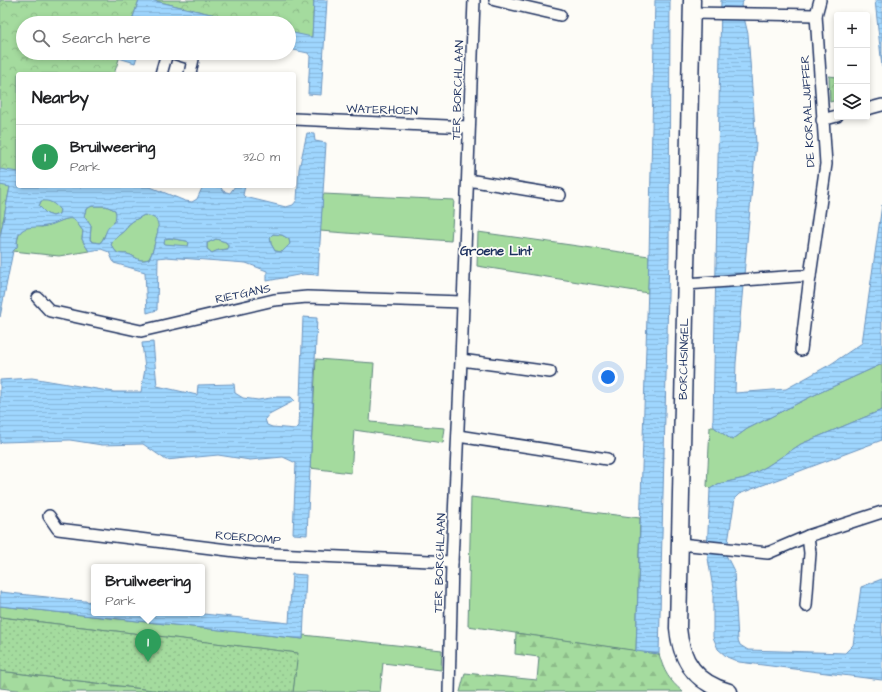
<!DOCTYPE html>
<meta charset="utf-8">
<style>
:root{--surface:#fff;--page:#f2f2f2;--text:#202124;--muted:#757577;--line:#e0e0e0;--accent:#ea580c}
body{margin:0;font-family:"Architects Daughter",sans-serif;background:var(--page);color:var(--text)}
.controls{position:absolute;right:12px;top:12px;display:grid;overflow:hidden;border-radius:4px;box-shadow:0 2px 6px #0003}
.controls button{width:36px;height:36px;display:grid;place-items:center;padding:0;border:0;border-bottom:1px solid var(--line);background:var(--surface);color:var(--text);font:20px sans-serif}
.you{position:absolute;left:608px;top:377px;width:14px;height:14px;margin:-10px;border:3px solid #fff;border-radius:50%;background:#1a73e8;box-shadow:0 0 0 6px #1a73e833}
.badge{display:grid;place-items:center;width:26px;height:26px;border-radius:50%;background:var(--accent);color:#fff;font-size:13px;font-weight:700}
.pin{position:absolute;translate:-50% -33px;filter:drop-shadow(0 1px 2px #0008)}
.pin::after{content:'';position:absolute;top:21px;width:14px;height:12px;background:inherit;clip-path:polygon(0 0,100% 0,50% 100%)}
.popup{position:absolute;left:91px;top:564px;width:114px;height:52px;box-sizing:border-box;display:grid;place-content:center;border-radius:4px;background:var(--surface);filter:drop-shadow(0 1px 3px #0005);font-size:13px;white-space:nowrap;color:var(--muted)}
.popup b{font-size:15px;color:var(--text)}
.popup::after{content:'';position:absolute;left:50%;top:100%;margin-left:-8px;border:8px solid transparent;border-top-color:var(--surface)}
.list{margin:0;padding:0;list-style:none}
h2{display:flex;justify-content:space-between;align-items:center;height:52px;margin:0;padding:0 16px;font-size:17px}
h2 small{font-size:13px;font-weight:400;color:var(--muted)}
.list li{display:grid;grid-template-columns:26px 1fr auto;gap:12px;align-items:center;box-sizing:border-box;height:64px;padding:0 16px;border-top:1px solid var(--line)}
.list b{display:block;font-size:15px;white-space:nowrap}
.list p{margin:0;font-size:13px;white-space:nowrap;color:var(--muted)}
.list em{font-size:13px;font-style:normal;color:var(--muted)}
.icon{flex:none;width:22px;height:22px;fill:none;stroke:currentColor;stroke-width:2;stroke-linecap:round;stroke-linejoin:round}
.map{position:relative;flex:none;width:882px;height:692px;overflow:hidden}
.search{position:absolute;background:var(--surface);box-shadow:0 2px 6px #0003;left:16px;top:16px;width:280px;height:44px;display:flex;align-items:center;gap:10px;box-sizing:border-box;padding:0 14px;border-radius:22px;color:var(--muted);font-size:15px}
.panel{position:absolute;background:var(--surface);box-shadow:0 2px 6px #0003;left:16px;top:72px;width:280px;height:116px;border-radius:4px}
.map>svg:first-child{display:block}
.grass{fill:#a4db9e;stroke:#60857e}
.forest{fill:url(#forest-firs);stroke:#60857e}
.park{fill:url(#park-crowns);stroke:#60857e}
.garden{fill:url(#garden-dots);stroke:#60857e}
.water{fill:url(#water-rules);stroke:#6a93be;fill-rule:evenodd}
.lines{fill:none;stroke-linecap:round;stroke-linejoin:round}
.street-casing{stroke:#1b2f5e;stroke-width:14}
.secondary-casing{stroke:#1b2f5e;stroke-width:19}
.street{stroke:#fdfcf7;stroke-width:11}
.secondary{stroke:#fdfcf7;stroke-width:16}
.labels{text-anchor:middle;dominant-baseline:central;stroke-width:3.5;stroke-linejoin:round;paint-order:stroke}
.street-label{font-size:12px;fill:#1b2f5e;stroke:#fdfcf7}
.neighbourhood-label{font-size:13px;font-weight:bold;fill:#1b2f5e;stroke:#fdfcf7}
</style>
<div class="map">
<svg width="882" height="692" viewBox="0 0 882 692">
<defs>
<pattern id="forest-firs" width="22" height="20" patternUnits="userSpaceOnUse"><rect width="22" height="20" fill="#a4db9e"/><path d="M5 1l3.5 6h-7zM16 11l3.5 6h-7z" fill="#8dbc8a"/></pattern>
<pattern id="park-crowns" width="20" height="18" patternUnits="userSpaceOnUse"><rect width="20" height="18" fill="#a4db9e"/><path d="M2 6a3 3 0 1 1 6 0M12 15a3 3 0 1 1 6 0" fill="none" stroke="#8dbc8a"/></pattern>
<pattern id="garden-dots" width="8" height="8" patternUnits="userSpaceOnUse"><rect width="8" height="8" fill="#a4db9e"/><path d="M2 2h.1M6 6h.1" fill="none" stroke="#8dbc8a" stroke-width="1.8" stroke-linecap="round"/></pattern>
<pattern id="water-rules" width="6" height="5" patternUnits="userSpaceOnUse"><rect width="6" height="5" fill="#9fd6fe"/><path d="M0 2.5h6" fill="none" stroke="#88b8dc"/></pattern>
</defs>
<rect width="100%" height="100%" fill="#fdfcf7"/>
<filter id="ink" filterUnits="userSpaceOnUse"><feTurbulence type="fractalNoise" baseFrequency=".025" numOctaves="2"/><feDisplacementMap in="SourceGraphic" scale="8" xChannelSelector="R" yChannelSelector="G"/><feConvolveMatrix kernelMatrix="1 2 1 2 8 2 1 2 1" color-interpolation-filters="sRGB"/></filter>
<g filter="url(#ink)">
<!-- grass -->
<g class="grass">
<polygon points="323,194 454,200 451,241 320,231"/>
<polygon points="47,200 55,204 60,210 59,214 53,216 47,214 39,206 41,201"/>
<path d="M 92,206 L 106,206 L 115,210 C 120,221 111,223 107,231 C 104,235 104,239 100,243 L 93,242 L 90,240 L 91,226 L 84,216 L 86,209 Z"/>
<path d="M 144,215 C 161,217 160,225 156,238 C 154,246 153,252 149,259 C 137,263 137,256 127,254 C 124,254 121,254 117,253 L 111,245 L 113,240 L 125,230 L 128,225 L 133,221 Z"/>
<path d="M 70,218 L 74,219 L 83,231 L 82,239 L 85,245 L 89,251 L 59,256 L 13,251 L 17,247 C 17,236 20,227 32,226 C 35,226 39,227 42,227 C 51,225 61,220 70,218 Z"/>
<polygon points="478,232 649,256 648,293 477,266"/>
<polygon points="273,234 282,235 289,239 290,244 288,248 282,252 275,251 271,244 270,237"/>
<polygon points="169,238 187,241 189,243 188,247 163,244 163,242 165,239"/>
<polygon points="216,239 226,242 228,245 228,249 219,250 212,253 207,249 207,243"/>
<polygon points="316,359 374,363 370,422 445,428 443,443 354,430 351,473 310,468"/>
<polygon points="882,364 882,410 801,444 766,467 745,478 718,484 710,489 707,486 710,427 714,427 732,440 747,429 810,397"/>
<polygon points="471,497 640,518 636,651 468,626"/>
<polygon points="0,606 303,639 303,635 442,650 441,670 383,663 380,692 293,692 297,653 0,617"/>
</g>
<!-- forest -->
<g class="forest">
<path d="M 516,633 L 659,654 C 664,672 669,680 683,692 L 460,692 L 465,673 L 537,680 L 539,657 L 515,654 Z"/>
<polygon points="0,671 168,692 35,692 0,688"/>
</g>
<!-- park -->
<g class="park">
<polygon points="0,0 139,0 131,23 23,23 23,53 121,53 114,74 18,74 18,172 13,172 0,237"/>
<polygon points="151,0 314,0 312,38 289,32 289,23 249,23"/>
<polygon points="829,76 837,77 837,100 830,102"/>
</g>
<!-- garden -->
<polygon class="garden" points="0,617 298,653 293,692 168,692 0,671"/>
<!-- water -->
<g class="water">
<polygon points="139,0 151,0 249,23 131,23"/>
<polygon points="314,0 327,0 321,95 308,94 310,56 308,53 289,49 289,32 312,37"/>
<polygon points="655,0 670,0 669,256 659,654 636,651 649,256"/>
<polygon points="721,0 744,0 741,5 748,34 756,143 736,363 735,393 786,389 831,364 862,343 882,205 882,364 810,397 747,429 732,440 714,427 713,423"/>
<polygon points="875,0 882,0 882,67"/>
<polygon points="121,53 138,53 135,63 119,58"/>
<path d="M 307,133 L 314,134 L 315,141 L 326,143 L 318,275 L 303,274 L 267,281 L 267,271 L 246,263 L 166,257 L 158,258 L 157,310 L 147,313 L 145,272 L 114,263 L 109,252 L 101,249 L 89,251 L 85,245 L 82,239 L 83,231 L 74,219 C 65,217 58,223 50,225 C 34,230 16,221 17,247 L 13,251 L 0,317 L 0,237 L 10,187 L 0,185 L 0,169 L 18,172 L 18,186 L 148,186 L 185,201 L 192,202 L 197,199 L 203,186 L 220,186 L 223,191 L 230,193 L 235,186 L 245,186 L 243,195 L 245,197 L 286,207 L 293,205 L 297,200 L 299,169 ZM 41,201 C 50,200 54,203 60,210 L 59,214 L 53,216 L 47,214 L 39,206 ZM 92,206 L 106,206 L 115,210 L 116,214 L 115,222 C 103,229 108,235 100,243 L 93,242 L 90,240 L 91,226 L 84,216 L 86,209 ZM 144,215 C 160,217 160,225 156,238 C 154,246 153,252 149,259 C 137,263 137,256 127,254 C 124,254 121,254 117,253 L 111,245 L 113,240 L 125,230 L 128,225 L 133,221 ZM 273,234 L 282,235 L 289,239 L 290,244 L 282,252 L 275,251 L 271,244 L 270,237 ZM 169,238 L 187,241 L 189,243 L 188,246 L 164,244 L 165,239 ZM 216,239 L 226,242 L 228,245 L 228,249 L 216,251 L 212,253 L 207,249 L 207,243 Z"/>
<polygon points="303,317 317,318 307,535 293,534 296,463 283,457 250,460 218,455 166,460 143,444 102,445 70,440 2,442 0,444 0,380 32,378 114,392 141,392 145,369 142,343 153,342 157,386 197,395 198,385 234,384 235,393 243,398 258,400 277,397 291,397 294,400 292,402 269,414 265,419 267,425 272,427 296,429 299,426"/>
<polygon points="882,410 882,440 739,494 735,498 726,555 734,571 738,640 740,645 748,650 845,653 853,645 861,587 882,579 882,606 880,609 882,617 882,680 739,662 727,657 718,649 713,637 713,589 707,552 710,489 718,484 745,478 766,467 801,444"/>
<polygon points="292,574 306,575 303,639 0,606 0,592 94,602 94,613 194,613 289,623"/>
</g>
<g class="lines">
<!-- street casing -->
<g class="street-casing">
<g id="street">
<polyline points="495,0 560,15"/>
<polyline points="691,13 816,15 820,0"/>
<polyline points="173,53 193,59 190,74"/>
<polyline points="161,74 167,53"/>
<polyline points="867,109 882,105"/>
<polyline points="294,119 469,127"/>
<polyline points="822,120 837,116"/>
<polyline points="468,180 560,195"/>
<polyline points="686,284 799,276 810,276 826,164 816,15"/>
<polyline points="38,298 50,311 141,331 274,300 307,297 463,302"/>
<polyline points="801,350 810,276"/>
<polyline points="461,360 550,372"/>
<polyline points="458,436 607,459"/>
<polyline points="49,516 58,529 252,553 452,562"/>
<polyline points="680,544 768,553 808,536 882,512"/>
<polyline points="806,606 810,553 808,536"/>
<polyline points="449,692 452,562 461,360 474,0"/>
</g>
</g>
<!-- secondary casing -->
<g class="secondary-casing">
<path id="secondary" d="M 692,0 L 678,628 C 681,662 696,683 729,692"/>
</g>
<!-- street -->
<use href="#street" class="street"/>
<!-- secondary -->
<use href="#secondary" class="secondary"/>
</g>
</g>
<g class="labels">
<!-- street labels -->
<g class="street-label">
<text transform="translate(458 90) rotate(-88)">TER BORCHLAAN</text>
<text transform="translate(382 110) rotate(2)">WATERHOEN</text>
<text transform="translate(808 111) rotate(-93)">DE KORAALJUFFER</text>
<text transform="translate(243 294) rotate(-12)">RIETGANS</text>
<text transform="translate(684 359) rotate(-89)">BORCHSINGEL</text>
<text transform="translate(248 538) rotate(5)">ROERDOMP</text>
<text transform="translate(440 563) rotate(-88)">TER BORCHLAAN</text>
</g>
<!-- neighbourhood labels -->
<g class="neighbourhood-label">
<text x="496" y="251">Groene Lint</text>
</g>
</g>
</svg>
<div class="controls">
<button>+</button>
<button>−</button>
<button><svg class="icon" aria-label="layers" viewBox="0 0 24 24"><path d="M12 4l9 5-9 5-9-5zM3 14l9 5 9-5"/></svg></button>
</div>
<div class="you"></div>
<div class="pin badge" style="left:148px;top:662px;background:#2e9e5b">1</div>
<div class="popup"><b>Bruilweering</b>Park</div>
<div class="search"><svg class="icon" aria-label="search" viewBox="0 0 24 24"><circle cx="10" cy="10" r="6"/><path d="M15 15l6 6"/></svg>Search here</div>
<section class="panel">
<h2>Nearby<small></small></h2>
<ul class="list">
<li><span class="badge" style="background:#2e9e5b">1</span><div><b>Bruilweering</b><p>Park</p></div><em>320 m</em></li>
</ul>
</section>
</div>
